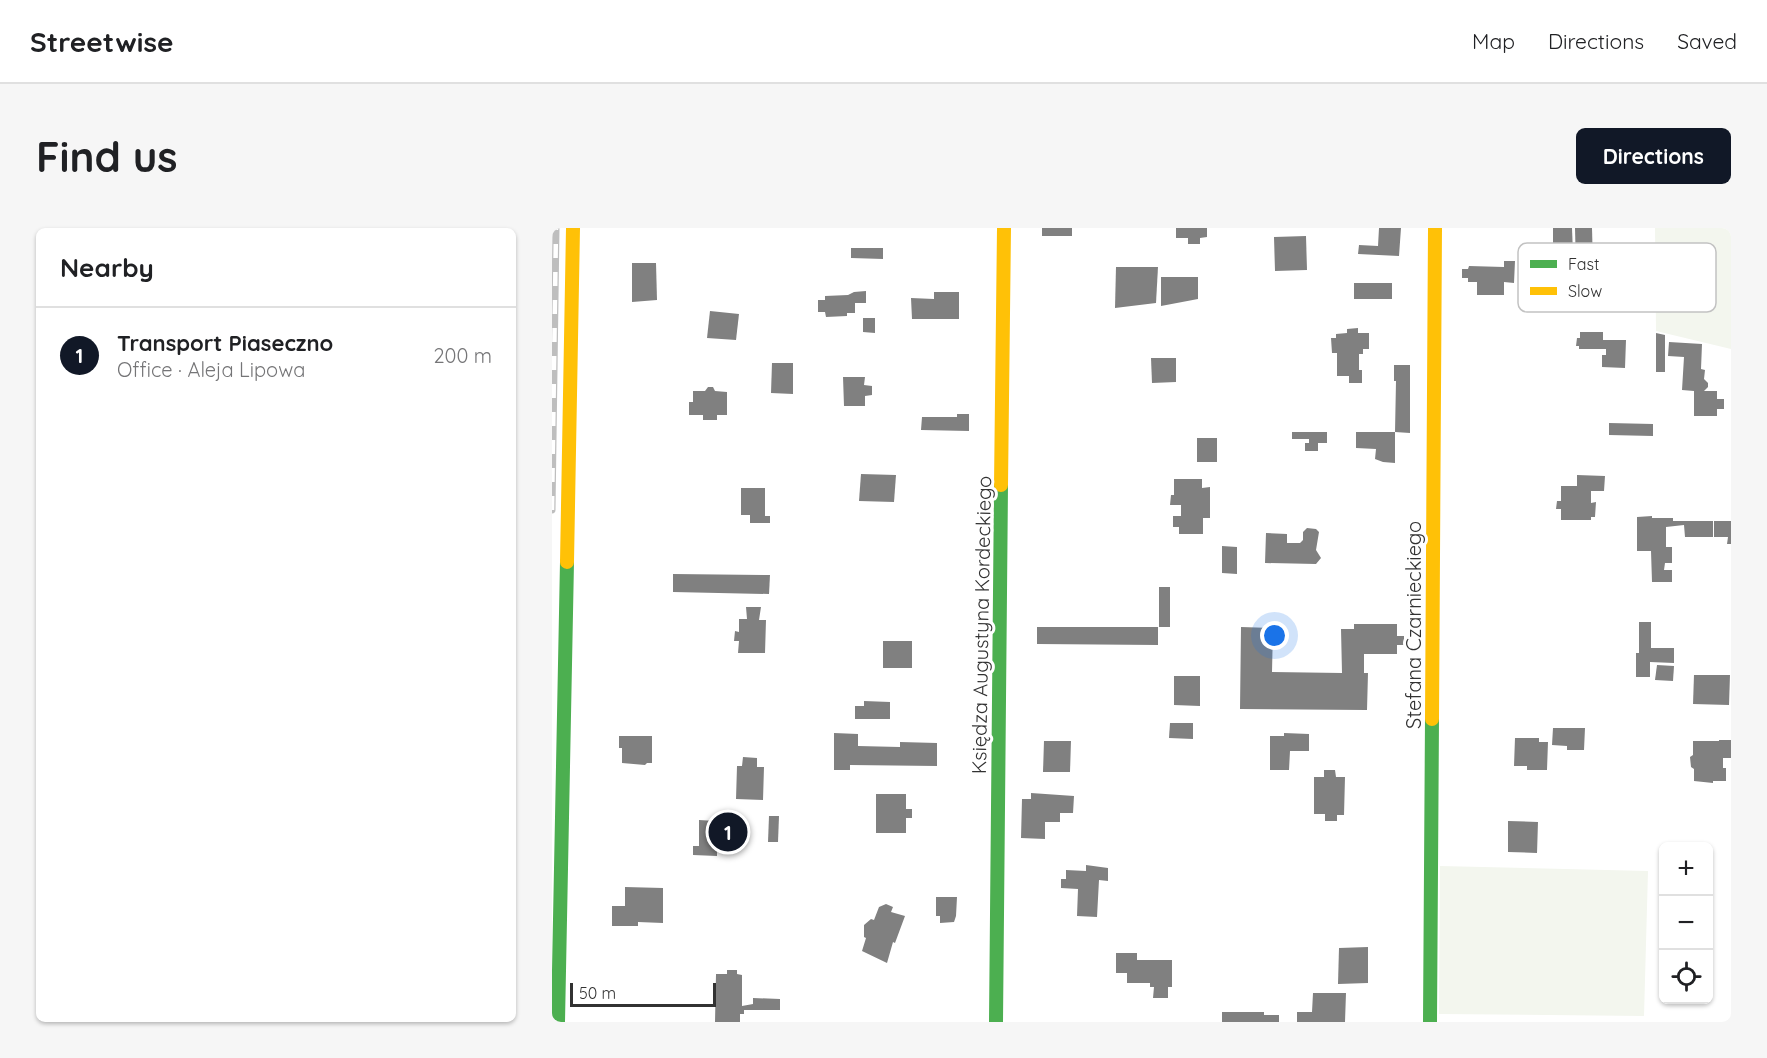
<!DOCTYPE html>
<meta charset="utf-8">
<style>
:root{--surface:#fff;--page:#f6f6f6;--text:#202124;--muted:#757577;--line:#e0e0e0;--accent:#111827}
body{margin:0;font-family:Quicksand,sans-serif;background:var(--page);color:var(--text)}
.controls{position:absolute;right:18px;bottom:18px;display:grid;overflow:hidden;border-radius:9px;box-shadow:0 2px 4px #0004}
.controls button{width:54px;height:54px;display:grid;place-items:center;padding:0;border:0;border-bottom:2px solid var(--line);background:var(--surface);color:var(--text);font:30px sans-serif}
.scale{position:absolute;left:18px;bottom:15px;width:146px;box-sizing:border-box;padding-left:6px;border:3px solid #323232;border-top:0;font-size:16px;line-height:21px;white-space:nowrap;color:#323232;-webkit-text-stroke:4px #fff;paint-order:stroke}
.you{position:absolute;left:723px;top:408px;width:21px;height:21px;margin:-15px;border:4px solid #fff;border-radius:50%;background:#1a73e8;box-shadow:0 0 0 9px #1a73e833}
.badge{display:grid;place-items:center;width:39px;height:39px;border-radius:50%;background:var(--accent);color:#fff;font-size:20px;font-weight:700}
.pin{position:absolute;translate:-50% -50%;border:3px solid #fff;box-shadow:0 2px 6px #0006}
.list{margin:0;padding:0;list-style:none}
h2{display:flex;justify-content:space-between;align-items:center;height:78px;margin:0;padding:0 24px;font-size:26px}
h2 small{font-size:20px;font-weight:400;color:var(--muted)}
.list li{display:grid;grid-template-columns:39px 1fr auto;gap:18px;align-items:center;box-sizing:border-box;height:96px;padding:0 24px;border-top:2px solid var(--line)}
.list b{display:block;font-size:22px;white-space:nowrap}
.list p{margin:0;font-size:20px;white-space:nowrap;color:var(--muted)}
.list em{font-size:20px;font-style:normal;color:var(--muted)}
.icon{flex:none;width:33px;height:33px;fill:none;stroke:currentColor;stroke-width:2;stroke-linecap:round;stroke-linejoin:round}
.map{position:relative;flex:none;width:1179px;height:794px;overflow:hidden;border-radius:9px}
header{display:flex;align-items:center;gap:36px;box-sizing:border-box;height:84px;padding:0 30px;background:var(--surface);border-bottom:2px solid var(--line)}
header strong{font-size:28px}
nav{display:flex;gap:33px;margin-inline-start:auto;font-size:21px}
.intro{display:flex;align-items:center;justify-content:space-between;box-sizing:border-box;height:144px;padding:0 36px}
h1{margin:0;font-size:42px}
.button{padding:15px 27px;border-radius:9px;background:var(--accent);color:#fff;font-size:21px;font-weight:700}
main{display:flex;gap:36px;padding:0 36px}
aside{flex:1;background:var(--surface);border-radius:9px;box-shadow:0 2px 4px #0004}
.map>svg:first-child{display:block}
.green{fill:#f3f6ee}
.building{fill:#808080}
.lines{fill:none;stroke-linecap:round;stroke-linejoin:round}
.fast{stroke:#4caf50;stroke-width:14}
.slow{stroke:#ffc107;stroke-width:14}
.rail-casing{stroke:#bebebe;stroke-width:7}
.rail{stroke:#fff;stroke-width:4.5;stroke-dasharray:14;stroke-linecap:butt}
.labels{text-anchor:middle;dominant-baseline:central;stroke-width:6;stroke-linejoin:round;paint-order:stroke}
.street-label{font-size:20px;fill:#323232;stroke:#fff}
.key{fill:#fff;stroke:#c2c2c2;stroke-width:1.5}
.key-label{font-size:16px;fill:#323232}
</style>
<header>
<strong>Streetwise</strong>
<nav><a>Map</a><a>Directions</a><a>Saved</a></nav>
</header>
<div class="intro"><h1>Find us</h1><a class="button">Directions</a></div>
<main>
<aside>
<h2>Nearby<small></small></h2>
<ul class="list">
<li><span class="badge">1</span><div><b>Transport Piaseczno</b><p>Office · Aleja Lipowa</p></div><em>200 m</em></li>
</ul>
</aside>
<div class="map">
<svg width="1179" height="794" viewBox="0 0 1179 794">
<rect width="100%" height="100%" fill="#fff"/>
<!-- green -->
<g class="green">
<polygon points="1103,0 1179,0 1179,121 1104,103"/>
<polygon points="888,638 1096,643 1092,788 887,786"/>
</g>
<!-- building -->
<g class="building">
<rect x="490" y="0" width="30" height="8"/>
<polygon points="624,0 655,0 655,9 648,10 648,16 636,16 636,10 624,10"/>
<polygon points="827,0 849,0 847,28 806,26 807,17 826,18"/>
<polygon points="1001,0 1020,0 1021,26 1001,27"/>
<polygon points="1023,0 1040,0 1041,38 1024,39"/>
<polygon points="754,8 755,42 723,43 722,9"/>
<polygon points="299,20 331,20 331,31 299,30"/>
<polygon points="952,33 963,33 962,55 952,54 952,67 925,67 925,54 916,54 916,50 910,50 910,41 916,41 917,38 952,39"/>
<polygon points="80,35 104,35 105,72 80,74"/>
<polygon points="564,39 606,39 604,75 563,80"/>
<polygon points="609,49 646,49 646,71 609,78"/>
<rect x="802" y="55" width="38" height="16"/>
<polygon points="314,63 314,75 303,75 303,85 295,85 295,88 274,89 273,84 266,84 266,72 273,72 273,68 296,67 302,64"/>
<polygon points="382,64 407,64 407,91 360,91 359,70 382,71"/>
<polygon points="158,83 187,86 184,112 155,110"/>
<polygon points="311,90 323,90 323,105 311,104"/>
<polygon points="806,100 806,105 817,105 817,121 811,121 811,126 807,126 807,142 810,142 810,155 797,155 797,148 785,148 785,125 780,125 779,110 784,110 784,106 795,105 795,101"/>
<polygon points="1028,104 1051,104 1051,112 1074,112 1073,140 1050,139 1050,127 1054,127 1054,121 1027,121 1027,118 1024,118 1025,110 1028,110"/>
<polygon points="1104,105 1113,107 1113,144 1104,144"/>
<polygon points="1117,114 1150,116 1149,141 1153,142 1152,151 1156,155 1156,159 1152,163 1165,163 1165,171 1172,171 1172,181 1165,181 1165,188 1142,188 1142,163 1130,162 1132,129 1116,128"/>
<polygon points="599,130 624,130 624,154 600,155"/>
<polygon points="220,135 241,135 241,166 219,165"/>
<polygon points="842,137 858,137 858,205 843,204 844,153 842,153"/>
<polygon points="291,149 313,149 312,157 320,158 320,167 313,168 313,178 292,178"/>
<polygon points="156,159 161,159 163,163 175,164 175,187 165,187 165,192 151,192 151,187 137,187 137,174 141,174 141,163 153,163"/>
<polygon points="405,186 417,186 417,203 369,202 370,189 405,189"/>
<polygon points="1057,195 1101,196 1101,208 1057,207"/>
<polygon points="740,204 775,204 775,215 766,215 766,223 753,223 753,215 757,215 757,211 740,211"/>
<polygon points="804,204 843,204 843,235 831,234 823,231 824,221 804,220"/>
<rect x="645" y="210" width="20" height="24"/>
<polygon points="309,246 344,247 342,274 307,273"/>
<polygon points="1025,247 1053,248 1052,263 1039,263 1039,275 1044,274 1043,289 1039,289 1039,292 1009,292 1009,281 1004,281 1005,273 1009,273 1009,258 1025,258"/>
<polygon points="622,251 650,251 650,260 658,259 658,290 651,290 651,306 627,306 627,299 621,299 621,288 629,288 629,277 618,277 619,267 622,267"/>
<polygon points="189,260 213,260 213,288 218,288 218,295 198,295 198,287 189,287"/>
<polygon points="1100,288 1100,290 1121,290 1121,293 1161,293 1161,309 1133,309 1132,297 1114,299 1114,319 1120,319 1120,335 1113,335 1112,342 1120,342 1120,354 1100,354 1099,323 1085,323 1085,289"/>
<polygon points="1162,293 1179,293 1179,316 1175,316 1176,309 1162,309"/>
<polygon points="755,300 764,301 767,304 764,322 769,330 764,336 713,335 714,305 735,306 735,315 748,315 751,312 751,304"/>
<polygon points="670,318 685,319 685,346 670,345"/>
<polygon points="121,346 218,347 217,366 121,364"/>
<rect x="607" y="359" width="11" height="40"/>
<polygon points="194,379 209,379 207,392 214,392 213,425 186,425 187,413 182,413 183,403 187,404 187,391 195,391"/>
<polygon points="1087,394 1099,394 1099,420 1122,420 1122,435 1098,434 1098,449 1084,449 1084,425 1087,425"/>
<polygon points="802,396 845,396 845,408 852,408 852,417 845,417 845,426 812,426 812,445 816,445 815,482 688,481 689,399 721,400 720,444 790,445 789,401 802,401"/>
<polygon points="485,399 606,399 606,417 485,416"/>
<rect x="331" y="413" width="29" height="27"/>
<polygon points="1105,437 1122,438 1121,453 1103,452"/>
<polygon points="1142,447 1178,447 1177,477 1141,476"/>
<polygon points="622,448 648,448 648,478 622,477"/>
<polygon points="312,473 338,474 338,491 303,491 303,478 312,478"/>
<polygon points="618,495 641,495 641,511 617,510"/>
<polygon points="1001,500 1033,500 1032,522 1015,522 1015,518 1000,517"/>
<polygon points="282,505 306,506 306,518 348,519 348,514 385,515 385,538 298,537 298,542 282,542"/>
<polygon points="732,505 757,506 757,523 738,523 737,542 718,542 718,508 732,508"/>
<polygon points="67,508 100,508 100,535 95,535 93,537 70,535 70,520 67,520"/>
<polygon points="963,510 987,510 987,514 996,514 995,542 975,542 975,538 962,538"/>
<polygon points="1167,512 1179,512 1179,530 1171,530 1171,540 1174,540 1174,553 1161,553 1161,555 1142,553 1142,541 1139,539 1138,529 1141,527 1141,513 1167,513"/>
<polygon points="492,513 519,513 518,544 491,544"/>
<polygon points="191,529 205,530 205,539 212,539 211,572 184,571 185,538 190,538"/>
<polygon points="772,542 783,542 784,549 793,549 792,587 785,587 785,593 773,593 773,586 762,586 762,549 772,549"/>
<polygon points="479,565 522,568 521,585 508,585 508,594 493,594 493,611 469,610 470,571 479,571"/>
<polygon points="324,566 354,566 354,581 360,581 360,590 354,590 354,605 324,605"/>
<polygon points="217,588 227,588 226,614 216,614"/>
<polygon points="164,591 187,592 186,617 165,616 165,628 141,627 141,618 147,618 147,592 164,593"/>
<polygon points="956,593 986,594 985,625 956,624"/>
<polygon points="534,637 556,640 556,653 547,652 545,689 525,688 526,661 509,660 509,651 514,651 514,642 534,643"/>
<polygon points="73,659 111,660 111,695 86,694 86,698 60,698 60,678 73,678"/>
<polygon points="384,669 405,669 404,688 402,694 388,695 388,688 384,688"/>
<polygon points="334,676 341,679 339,684 353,688 343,715 341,714 335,735 310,723 314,710 312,709 312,697 319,691 322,692 327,679"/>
<polygon points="816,719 816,755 786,756 787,720"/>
<polygon points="564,725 585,725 585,732 620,732 620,759 616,759 616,770 601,770 602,759 598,759 598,755 575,755 575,745 564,745"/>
<polygon points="175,742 185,742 185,746 190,747 190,778 201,776 201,770 228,771 228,782 192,782 192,786 188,786 188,794 163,794 164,746 175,746"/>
<polygon points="761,765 794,765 793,794 745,794 745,784 760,784"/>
<polygon points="670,784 712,784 712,787 727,787 727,794 670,794"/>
</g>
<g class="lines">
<!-- fast -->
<g class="fast">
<polyline points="6,794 15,334"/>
<polyline points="444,794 449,257"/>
<polyline points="878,794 880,491"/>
</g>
<!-- slow -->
<g class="slow">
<polyline points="449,257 452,0"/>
<polyline points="15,334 21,0"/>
<polyline points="880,491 883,0"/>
</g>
<!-- rail casing -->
<g class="rail-casing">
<polyline id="rail" points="0,282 4,0"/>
</g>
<!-- rail -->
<use href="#rail" class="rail"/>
</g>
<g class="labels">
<!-- street labels -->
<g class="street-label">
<text transform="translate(429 397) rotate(-89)">Księdza Augustyna Kordeckiego</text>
<text transform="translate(861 397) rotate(-90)">Stefana Czarnieckiego</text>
</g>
</g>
<!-- legend -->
<rect x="966" y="15" width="198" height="69" rx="9" class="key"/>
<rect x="978" y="32" width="27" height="8" fill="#4caf50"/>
<rect x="978" y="59" width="27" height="8" fill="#ffc107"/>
<g class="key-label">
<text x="1016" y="42">Fast</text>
<text x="1016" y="69">Slow</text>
</g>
</svg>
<div class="controls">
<button>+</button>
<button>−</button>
<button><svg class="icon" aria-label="locate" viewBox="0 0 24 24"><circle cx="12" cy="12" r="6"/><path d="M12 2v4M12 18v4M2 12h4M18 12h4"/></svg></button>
</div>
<div class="scale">50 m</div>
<div class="you"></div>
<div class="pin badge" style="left:176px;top:604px">1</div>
</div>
</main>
